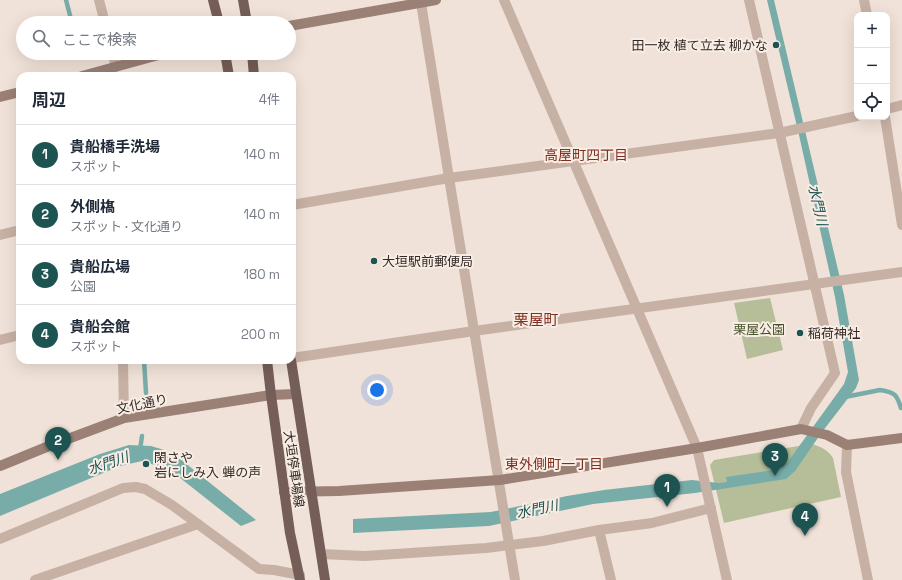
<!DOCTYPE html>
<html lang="ja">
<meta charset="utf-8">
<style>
:root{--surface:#fff;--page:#f2f2f3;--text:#1f2937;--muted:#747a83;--line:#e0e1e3;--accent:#1d5351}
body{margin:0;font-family:"Space Grotesk","Noto Sans JP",sans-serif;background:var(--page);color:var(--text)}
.controls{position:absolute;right:12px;top:12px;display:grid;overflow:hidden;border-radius:8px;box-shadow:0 4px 16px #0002}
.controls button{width:36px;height:36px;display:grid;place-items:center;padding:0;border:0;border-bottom:1px solid var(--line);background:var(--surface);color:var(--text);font:20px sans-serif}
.you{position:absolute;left:377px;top:390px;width:14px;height:14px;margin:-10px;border:3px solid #fff;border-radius:50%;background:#1a73e8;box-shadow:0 0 0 6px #1a73e833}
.badge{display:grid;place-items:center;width:26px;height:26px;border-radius:50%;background:var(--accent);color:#fff;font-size:13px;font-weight:700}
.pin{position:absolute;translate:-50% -33px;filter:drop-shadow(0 1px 2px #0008)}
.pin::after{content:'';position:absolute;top:21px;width:14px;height:12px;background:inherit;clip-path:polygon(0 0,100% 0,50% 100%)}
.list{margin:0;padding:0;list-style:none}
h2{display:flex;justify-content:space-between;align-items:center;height:52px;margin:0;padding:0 16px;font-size:17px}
h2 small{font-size:13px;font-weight:400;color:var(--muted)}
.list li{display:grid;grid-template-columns:26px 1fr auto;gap:12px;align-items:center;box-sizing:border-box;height:60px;padding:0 16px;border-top:1px solid var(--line)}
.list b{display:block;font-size:15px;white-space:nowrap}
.list p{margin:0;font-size:13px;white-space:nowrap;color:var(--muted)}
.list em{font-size:13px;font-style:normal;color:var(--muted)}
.icon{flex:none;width:22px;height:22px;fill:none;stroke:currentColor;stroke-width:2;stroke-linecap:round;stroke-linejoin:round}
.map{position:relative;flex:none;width:902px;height:580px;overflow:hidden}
.search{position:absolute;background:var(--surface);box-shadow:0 4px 16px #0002;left:16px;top:16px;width:280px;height:44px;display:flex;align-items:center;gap:10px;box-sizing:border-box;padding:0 14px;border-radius:22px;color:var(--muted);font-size:15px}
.panel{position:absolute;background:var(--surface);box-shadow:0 4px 16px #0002;left:16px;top:72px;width:280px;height:292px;border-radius:12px}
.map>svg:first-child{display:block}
.green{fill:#b5be99}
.water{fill:#78aca9}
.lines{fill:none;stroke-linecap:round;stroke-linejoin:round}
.stream{stroke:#78aca9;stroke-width:4.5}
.street{stroke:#c7b1a4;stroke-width:10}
.secondary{stroke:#9b8076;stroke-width:10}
.primary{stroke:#755e57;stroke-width:10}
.poi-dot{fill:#1d5351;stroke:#f8ede4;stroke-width:1.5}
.labels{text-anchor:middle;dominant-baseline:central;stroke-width:4;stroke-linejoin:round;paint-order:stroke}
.poi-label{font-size:13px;fill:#332926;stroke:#f8ede4;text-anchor:start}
.park-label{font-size:13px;fill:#46512a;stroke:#f8ede4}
.street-label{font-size:13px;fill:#332926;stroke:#f8ede4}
.neighbourhood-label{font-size:14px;fill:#802f21;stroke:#f8ede4}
.water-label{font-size:14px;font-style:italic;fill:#1d5351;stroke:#f8ede4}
.quarter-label{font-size:15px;fill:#802f21;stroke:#f8ede4}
</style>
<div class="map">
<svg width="902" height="580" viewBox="0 0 902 580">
<rect width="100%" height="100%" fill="#f0e2d8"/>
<!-- green -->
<g class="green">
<polygon points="770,298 783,350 747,359 734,303"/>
<path d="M 811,444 C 820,446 828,450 833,458 L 841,497 L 724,523 L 710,465 L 714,460 Z"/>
</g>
<!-- water -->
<g class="water">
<polygon points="767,0 774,0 844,295 859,380 856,388 822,432 795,471 786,479 695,493 593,504 489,526 353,533 353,519 491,512 567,496 604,490 692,480 719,483 727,482 726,477 775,470 787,463 844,384 848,372 835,297 799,135"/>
<polygon points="129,445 151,446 164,450 179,458 256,520 241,526 170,470 142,461 120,466 0,516 0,494 100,454"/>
</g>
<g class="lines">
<!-- stream -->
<g class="stream">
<polyline points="66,0 72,23"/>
<polyline points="144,360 146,393"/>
<path d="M 845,397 L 880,390 C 895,392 897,395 901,408"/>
<polyline points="140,450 142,436"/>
</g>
<!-- street -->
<g class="street">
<polyline points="99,0 105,23"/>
<polyline points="504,0 697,448 727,580"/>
<polyline points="749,0 835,373 811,408 801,429"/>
<polyline points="864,0 867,15"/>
<polyline points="421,3 449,178 515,580"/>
<polyline points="112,53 116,67"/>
<polyline points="887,109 902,105"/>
<polyline points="885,117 902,225"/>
<polyline points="292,205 449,178 779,133 857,116"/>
<polyline points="0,235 20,230"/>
<polyline points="0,340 20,335"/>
<polyline points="292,358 474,331 902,272"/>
<polyline points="123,360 124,418"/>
<polyline points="847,445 846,472 868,580"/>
<polyline points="599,530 611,580"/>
<polyline points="0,539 123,488 136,487 145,489 172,505 259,569 274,570 300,575"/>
<polyline points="321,554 365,556 486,548 543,541 599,530 652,523 711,508"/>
<polyline points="35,580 198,524"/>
</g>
<!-- secondary -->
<g class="secondary">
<polyline points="289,26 436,0"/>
<polyline points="82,76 166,53"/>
<polyline points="0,97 20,92"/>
<polyline points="0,466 49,446 124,418 271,395 296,394"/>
<polyline points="284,492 339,491 500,480 697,448 801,429 827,435 847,445 902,438"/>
</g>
<!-- primary -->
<g class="primary">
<polyline points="213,0 219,23"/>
<polyline points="243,0 247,23"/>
<polyline points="225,53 229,76"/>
<polyline points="252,53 254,76"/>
<polyline points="267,360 271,395 290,533 300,580"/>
<polyline points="291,360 325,580"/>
</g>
</g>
<!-- markers -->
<g class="poi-dot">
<circle cx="776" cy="45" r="4"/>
<circle cx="374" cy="261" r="4"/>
<circle cx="800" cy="333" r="4"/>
<circle cx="146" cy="464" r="4"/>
</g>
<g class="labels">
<!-- poi labels -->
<g class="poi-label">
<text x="768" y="45" text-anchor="end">田一枚 植て立去 柳かな</text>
<text x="382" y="261">大垣駅前郵便局</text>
<text x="808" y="333">稲荷神社</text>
<text x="154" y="457">閑さや<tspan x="154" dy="15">岩にしみ入 蝉の声</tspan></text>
</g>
<!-- park labels -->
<g class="park-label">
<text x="759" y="329">栗屋公園</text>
</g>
<!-- street labels -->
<g class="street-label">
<text transform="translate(142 404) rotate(-12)">文化通り</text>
<text transform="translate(294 469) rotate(82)">大垣停車場線</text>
</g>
<!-- neighbourhood labels -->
<g class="neighbourhood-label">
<text x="586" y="155">高屋町四丁目</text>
<text x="554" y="464">東外側町一丁目</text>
</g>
<!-- water labels -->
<g class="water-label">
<text transform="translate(818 205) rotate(77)">水門川</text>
<text transform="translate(108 463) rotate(-19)">水門川</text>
<text transform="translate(537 509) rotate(-12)">水門川</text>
</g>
<!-- quarter labels -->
<g class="quarter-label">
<text x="536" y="319">栗屋町</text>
</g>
</g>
</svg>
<div class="controls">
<button>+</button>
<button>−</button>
<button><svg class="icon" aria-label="locate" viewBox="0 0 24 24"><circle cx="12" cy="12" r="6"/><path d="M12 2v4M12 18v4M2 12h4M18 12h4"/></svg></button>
</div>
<div class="you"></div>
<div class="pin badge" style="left:667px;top:507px">1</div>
<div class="pin badge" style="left:58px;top:460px">2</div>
<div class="pin badge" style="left:775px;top:476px">3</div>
<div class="pin badge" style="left:805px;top:536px">4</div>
<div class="search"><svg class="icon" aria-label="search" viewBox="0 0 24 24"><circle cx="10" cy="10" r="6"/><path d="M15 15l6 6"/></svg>ここで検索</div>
<section class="panel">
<h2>周辺<small>4件</small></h2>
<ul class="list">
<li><span class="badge">1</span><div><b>貴船橋手洗場</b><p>スポット</p></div><em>140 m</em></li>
<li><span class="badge">2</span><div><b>外側𣘺</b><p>スポット · 文化通り</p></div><em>140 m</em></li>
<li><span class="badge">3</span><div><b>貴船広場</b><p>公園</p></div><em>180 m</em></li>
<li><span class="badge">4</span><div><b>貴船会館</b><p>スポット</p></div><em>200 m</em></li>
</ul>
</section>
</div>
